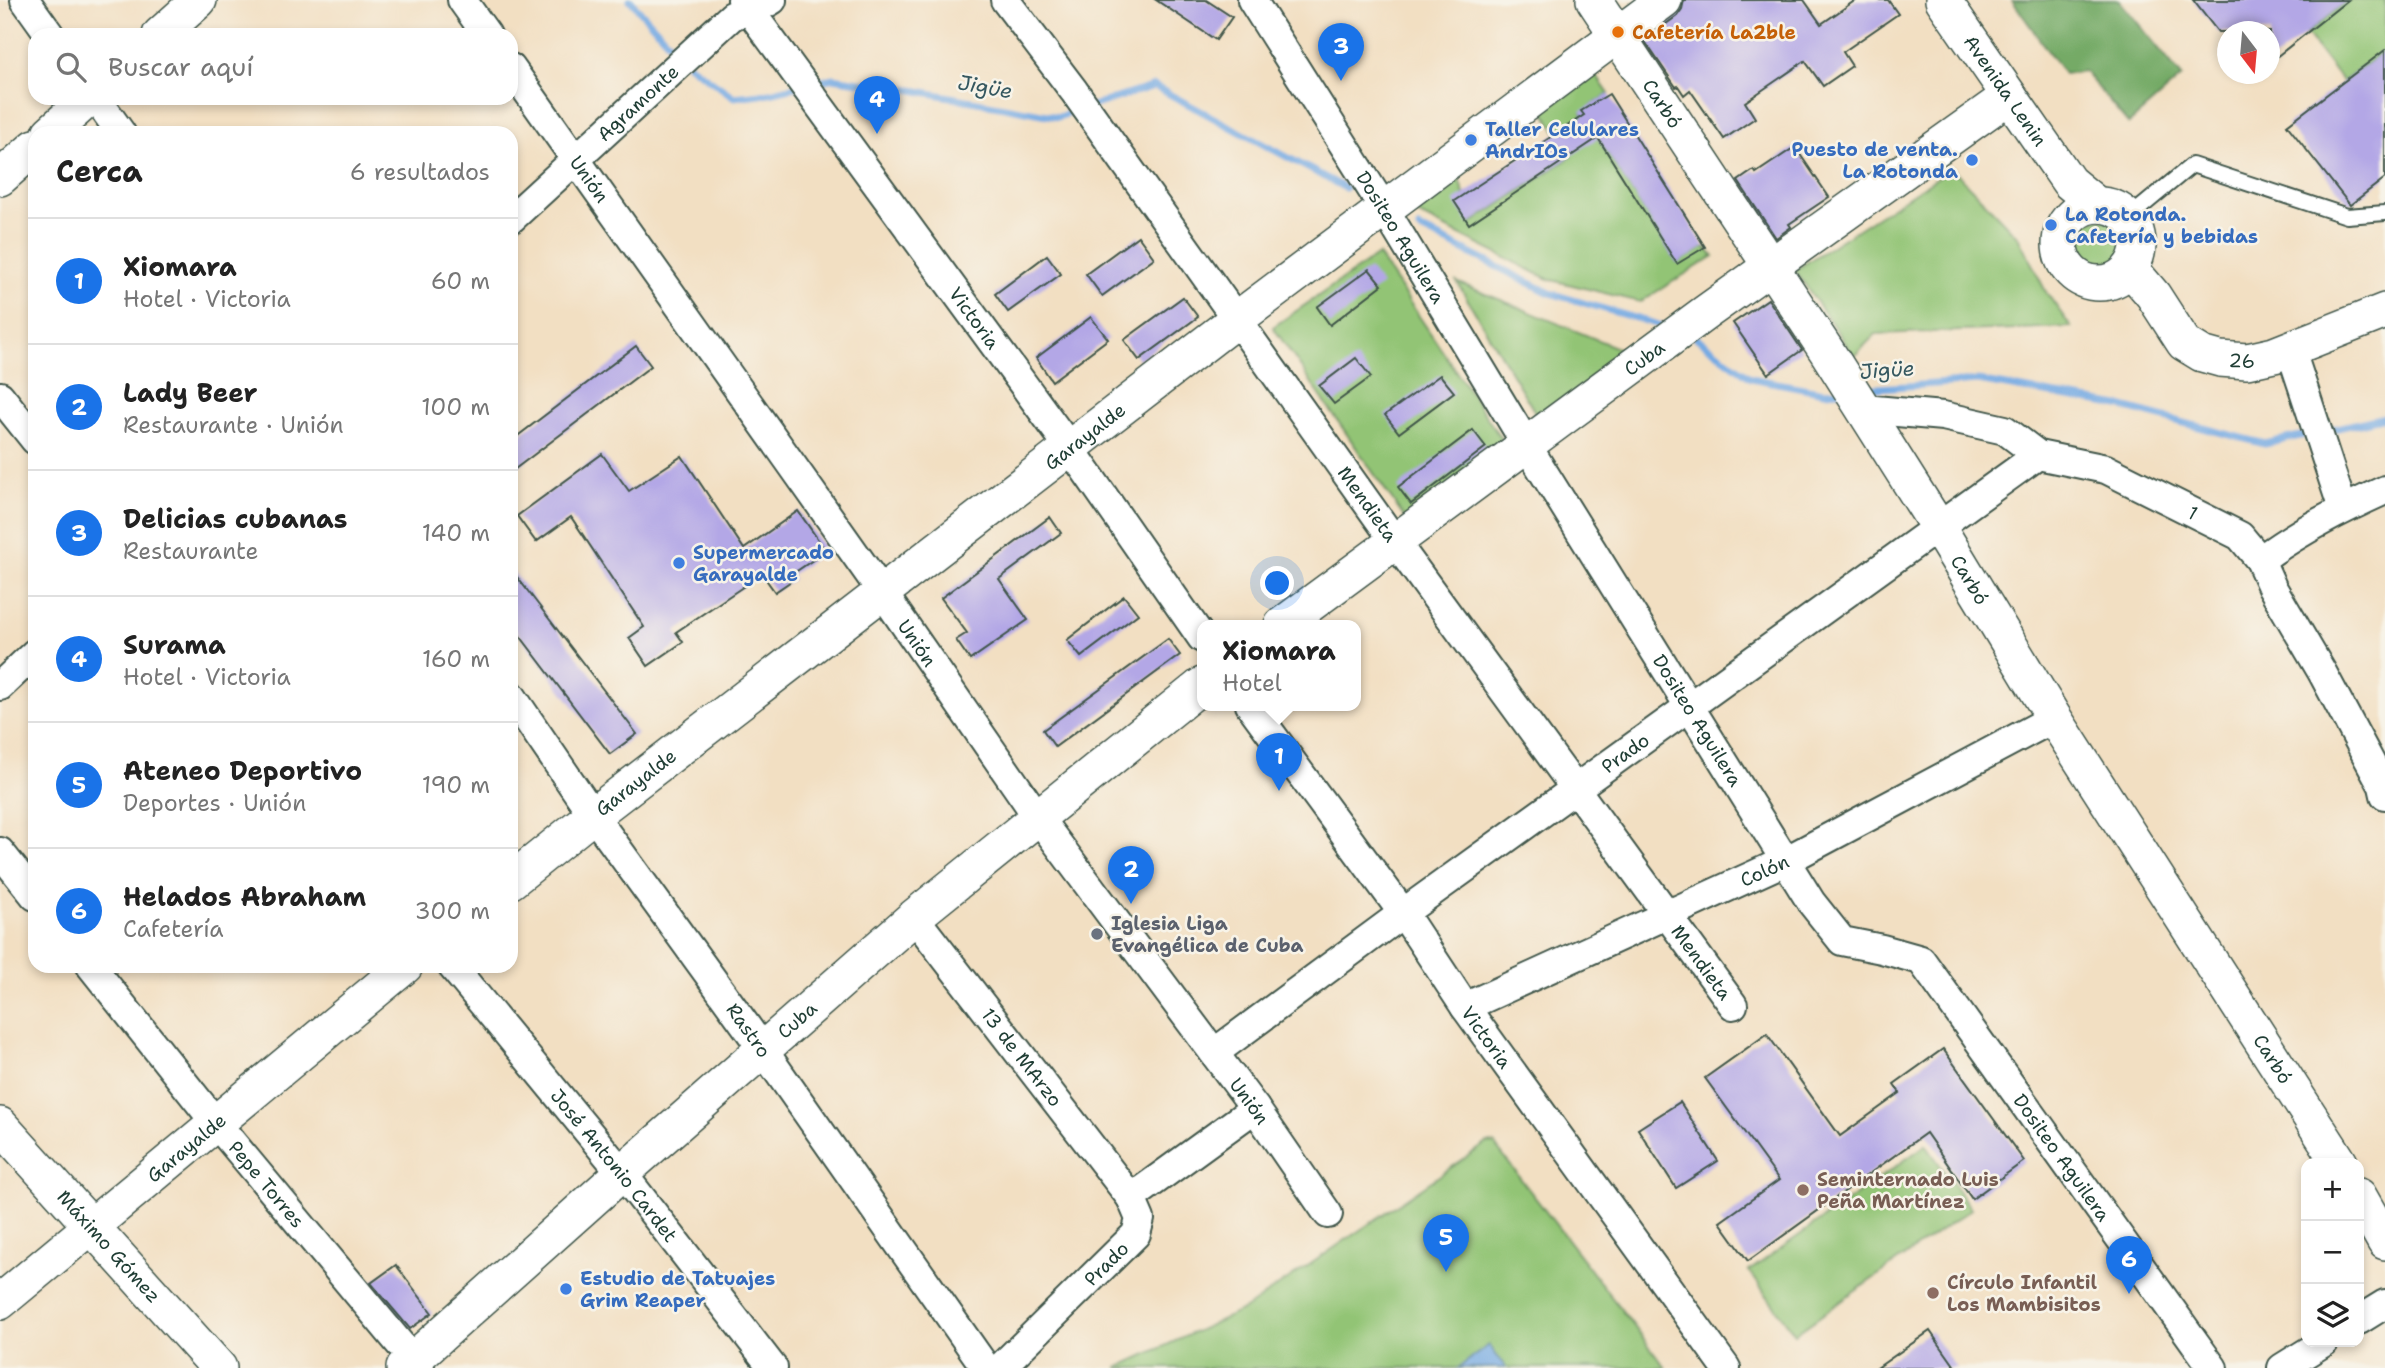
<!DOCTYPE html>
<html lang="es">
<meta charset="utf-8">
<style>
:root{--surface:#fff;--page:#f2f2f2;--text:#222;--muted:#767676;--line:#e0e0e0;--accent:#1a73e8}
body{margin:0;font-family:"Shantell Sans",sans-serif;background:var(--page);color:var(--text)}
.controls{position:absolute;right:21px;bottom:21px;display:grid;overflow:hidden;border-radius:14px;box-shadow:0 4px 10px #0003}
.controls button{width:63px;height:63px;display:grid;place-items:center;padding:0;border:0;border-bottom:2px solid var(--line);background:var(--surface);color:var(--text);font:35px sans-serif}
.compass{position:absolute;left:2217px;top:21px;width:63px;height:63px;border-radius:50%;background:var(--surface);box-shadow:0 4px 10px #0003;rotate:164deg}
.you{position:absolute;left:1278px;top:584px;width:24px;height:24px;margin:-18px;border:5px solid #fff;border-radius:50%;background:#1a73e8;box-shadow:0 0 0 10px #1a73e833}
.badge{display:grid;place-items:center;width:46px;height:46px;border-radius:50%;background:var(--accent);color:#fff;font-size:23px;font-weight:700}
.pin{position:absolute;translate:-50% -58px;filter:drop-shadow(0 2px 4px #0008)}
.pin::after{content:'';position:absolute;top:37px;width:24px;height:21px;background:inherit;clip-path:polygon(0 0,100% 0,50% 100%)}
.popup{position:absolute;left:1197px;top:620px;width:164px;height:91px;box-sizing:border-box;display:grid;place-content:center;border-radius:14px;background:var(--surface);filter:drop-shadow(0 2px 5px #0005);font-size:23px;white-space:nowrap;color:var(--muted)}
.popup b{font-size:26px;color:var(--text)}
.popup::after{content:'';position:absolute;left:50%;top:100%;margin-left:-14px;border:14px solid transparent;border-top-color:var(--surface)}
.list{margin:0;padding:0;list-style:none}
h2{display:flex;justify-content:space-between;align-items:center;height:91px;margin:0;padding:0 28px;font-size:30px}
h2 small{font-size:23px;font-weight:400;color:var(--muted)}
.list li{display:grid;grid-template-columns:46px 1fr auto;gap:21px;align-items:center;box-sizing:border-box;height:126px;padding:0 28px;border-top:2px solid var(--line)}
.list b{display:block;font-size:26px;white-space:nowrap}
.list p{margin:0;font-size:23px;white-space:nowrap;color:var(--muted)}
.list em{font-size:23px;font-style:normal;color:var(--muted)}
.icon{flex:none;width:38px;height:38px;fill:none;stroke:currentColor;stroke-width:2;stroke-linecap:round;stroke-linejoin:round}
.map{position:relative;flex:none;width:2385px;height:1368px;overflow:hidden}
.search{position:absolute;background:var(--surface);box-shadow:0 4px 10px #0003;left:28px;top:28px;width:490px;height:77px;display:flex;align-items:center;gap:18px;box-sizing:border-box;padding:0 24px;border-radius:21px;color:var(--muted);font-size:26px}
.panel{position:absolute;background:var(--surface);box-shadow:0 4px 10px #0003;left:28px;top:126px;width:490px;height:847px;border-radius:21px}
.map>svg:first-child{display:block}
.green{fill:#92c475;stroke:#588054;stroke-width:2}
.forest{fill:#75aa66;stroke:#4a744d;stroke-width:2}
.water{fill:#76aae3;stroke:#4a748c;stroke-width:2}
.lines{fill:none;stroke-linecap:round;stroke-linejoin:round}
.stream{stroke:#76aae3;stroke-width:7}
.building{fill:#b3a7e6}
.service-casing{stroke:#3f5549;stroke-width:18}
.minor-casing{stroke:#3f5549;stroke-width:32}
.tertiary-casing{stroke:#3f5549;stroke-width:38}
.service{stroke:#fff;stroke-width:14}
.minor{stroke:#fff;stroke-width:28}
.tertiary{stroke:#fff;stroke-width:35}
.food-dot{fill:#e8710a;stroke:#f7f3e8;stroke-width:2.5}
.shop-dot{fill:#3f7fe0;stroke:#f7f3e8;stroke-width:2.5}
.worship-dot{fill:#6b7280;stroke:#f7f3e8;stroke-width:2.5}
.education-dot{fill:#8d6e63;stroke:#f7f3e8;stroke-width:2.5}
.labels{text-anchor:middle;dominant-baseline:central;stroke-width:5;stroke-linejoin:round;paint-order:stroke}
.food-label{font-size:19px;font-weight:bold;fill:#c56008;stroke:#f7f3e8;text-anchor:start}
.street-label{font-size:19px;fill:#1f3d34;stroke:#f7f3e8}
.shop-label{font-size:19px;font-weight:bold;fill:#366cbe;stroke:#f7f3e8;text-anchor:start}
.worship-label{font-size:19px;font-weight:bold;fill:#5b616d;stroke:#f7f3e8;text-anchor:start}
.education-label{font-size:19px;font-weight:bold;fill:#785e54;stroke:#f7f3e8;text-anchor:start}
.water-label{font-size:21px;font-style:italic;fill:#355860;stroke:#f7f3e8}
</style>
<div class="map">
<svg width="2385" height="1368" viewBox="0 0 2385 1368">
<rect width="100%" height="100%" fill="#f7f3e8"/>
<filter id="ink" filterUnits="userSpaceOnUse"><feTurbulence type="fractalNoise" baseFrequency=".0143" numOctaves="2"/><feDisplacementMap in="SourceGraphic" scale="14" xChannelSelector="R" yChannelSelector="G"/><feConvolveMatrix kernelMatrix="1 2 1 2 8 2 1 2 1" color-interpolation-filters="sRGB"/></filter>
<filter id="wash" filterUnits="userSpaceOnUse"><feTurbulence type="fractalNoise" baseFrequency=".00686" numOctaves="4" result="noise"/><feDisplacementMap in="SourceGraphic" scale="28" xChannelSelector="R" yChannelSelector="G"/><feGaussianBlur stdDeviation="1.57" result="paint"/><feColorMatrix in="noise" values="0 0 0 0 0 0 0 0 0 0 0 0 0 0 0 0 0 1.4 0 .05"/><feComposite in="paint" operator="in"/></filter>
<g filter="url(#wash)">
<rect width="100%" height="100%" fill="#f2dfc2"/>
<!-- green -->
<g class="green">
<polygon points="2348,0 2385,0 2385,50 2343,82 2306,34"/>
<polygon points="1595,74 1609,94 1582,112 1677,263 1705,247 1714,256 1640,302 1548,279 1399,205 1454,165 1464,194 1470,224 1572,156 1543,110"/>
<polygon points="1952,168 2019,238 2046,292 2071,327 1876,334 1854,356 1795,270"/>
<circle cx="2099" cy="245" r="26"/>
<polygon points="1378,255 1508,449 1408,523 1273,327"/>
<polygon points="1457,282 1637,356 1542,424"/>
<polygon points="1487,1143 1494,1144 1666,1368 1117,1368 1245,1309"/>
<polygon points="1926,1145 1971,1209 1795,1334 1749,1271"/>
</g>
<!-- forest -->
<polygon class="forest" points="2012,0 2119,0 2182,77 2128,124 2084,71 2064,74"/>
<!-- water -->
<polygon class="water" points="1489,1345 1506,1368 1458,1368"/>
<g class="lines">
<!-- stream -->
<g class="stream">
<polyline points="630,0 681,56"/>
<polyline points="689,65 734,97 770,93 799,86"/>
<polyline points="810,84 833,78 918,91 1058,117 1080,110"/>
<polyline points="1092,106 1154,86 1345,188"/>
<polyline points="1419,228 1550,293 1666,327"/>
<polyline points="1694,336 1751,378 1824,392 1838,391"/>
<polyline points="1864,389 1978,381 2119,406 2265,444 2313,433"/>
<polyline points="2324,431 2385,417"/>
</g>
</g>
<g id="blocks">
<!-- building -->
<g class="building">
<polygon points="1156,0 1206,0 1232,17 1216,40"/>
<polygon points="1684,0 1804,0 1821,24 1856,0 1888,0 1898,14 1843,52 1852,66 1823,86 1805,61 1745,102 1755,118 1724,139 1690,90 1684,95 1678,86 1676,87 1644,40 1677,16 1682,9"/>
<polygon points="2193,0 2348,0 2270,62 2270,32 2218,32"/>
<polygon points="2385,50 2385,178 2350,205 2287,125"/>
<polygon points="1609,94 1705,247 1677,264 1598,138 1469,224 1454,201 1584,115 1581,111"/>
<polygon points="1795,147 1829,197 1789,224 1791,227 1776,238 1738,181 1754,170 1756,173"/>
<polygon points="1138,236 1154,258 1102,296 1086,274"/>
<polygon points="1047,255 1061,274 1008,312 995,294"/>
<polygon points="1369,269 1382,285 1330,325 1317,307"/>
<polygon points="1183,297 1198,317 1139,360 1124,340"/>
<polygon points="1768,299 1802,350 1768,374 1733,323"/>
<polygon points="1091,317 1108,339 1052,381 1036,358"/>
<polygon points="636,346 651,366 511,472 511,441"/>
<polygon points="1356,358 1371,377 1334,404 1319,386"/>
<polygon points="1440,375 1454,392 1399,433 1385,415"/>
<polygon points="1473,430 1486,447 1411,504 1398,487"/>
<polygon points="602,454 629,491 682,456 744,549 798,511 826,551 791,575 794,579 775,592 762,574 676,632 683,642 648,666 629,638 644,627 571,517 536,542 517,516"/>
<polygon points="1050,517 1061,533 999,579 1028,620 970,660 956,640 967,633 941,598"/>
<polygon points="511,569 637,734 610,754 511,624"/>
<polygon points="1124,596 1138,614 1081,657 1067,640"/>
<polygon points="1168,639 1180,655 1055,747 1043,730"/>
<polygon points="1767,1034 1840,1136 1900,1093 1894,1084 1943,1049 2024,1161 1972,1199 1926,1133 1748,1261 1720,1222 1779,1180 1705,1078"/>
<polygon points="1680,1102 1718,1161 1676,1188 1638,1129"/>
<polygon points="396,1265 432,1313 410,1329 371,1283"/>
<polygon points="1930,1331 1956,1368 1877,1368"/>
</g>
</g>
</g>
<g filter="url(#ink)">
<use href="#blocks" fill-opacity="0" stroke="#3f5549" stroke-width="2"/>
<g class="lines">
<!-- service casing -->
<g class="service-casing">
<polyline id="service" points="2128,218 2192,165 2347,216 2385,213"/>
</g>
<!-- minor casing -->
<g class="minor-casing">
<g id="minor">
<polyline points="25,0 50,35"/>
<polyline points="462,0 487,35"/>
<path id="s1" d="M 742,0 L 1072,451 L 1202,638"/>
<path id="s2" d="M 1005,0 L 1074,91 L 1388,532 L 1733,1005"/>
<path id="s3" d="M 1252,0 L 1385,210 L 1534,457 L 1811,902 L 1842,941 L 1882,949 L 1921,960 L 2213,1368"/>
<path id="s4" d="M 511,68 L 887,599 L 1037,816 L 1255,1108 L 1328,1214"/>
<polyline points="96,98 121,133"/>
<path id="s5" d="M 511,219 L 732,16 C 745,10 761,8 772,0"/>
<polyline points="2290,348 2343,509"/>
<polyline points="0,396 35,440"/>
<path id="s6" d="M 1863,409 L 1943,416 L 2005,430 L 2038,455 L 2106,469 L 2240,536 L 2260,560 L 2272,587 L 2322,672 L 2383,786 L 2385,795"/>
<path d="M 2260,560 C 2299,531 2341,510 2385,490"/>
<polyline points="0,686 35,653"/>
<path id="s7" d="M 511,695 L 593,815 L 749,1030 L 986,1368"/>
<path id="s8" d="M 1250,705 L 1403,913 L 1465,1007 L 1726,1368"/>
<polyline points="0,852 35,896"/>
<path id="s9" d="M 914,917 L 1131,1198"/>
<path id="s10" d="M 91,966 L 215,1122 L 420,1368"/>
<path id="s11" d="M 452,966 L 622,1173 L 773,1368"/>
<path id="s12" d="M 1465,1007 L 1787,860 L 2054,718"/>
<path id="s13" d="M 1214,1053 L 1403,913 L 2038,455"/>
<polyline points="2359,1320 2385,1304"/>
<path id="s14" d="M 1000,1368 L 1136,1234 L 1140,1219 L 1131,1198 L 1255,1108"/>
<polyline points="2282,1368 2324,1342"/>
</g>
</g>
<!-- tertiary casing -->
<g class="tertiary-casing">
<g id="tertiary">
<path id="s15" d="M 1594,0 L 1826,350 L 1938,527 L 2054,718 L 2340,1163"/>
<path id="s16" d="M 1943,0 L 2069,182 L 2097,205"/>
<polyline points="160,35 199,0"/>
<polyline points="50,133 89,98"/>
<polyline points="0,178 35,147"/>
<circle cx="2099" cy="244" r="39"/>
<path id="s17" d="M 2130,268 L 2153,295 L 2184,343 L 2202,354 L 2220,359 L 2247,361 L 2274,355 L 2385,311"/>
<path id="s18" d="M 1282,625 L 1705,313 L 2009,96"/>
<path id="s19" d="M 511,881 L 593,815 L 1237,319 L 1664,0"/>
<path id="s20" d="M 0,1125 L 219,1368"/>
<polyline points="2359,1196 2385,1242"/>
<path id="s21" d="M 0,1302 L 405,966"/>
<path id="s22" d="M 404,1368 L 622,1173 L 914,917 L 1202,685"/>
</g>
</g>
<!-- service -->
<use href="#service" class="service"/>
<!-- minor -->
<use href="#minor" class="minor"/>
<!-- tertiary -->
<use href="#tertiary" class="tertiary"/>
</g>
</g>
<!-- markers -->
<circle class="food-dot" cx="1618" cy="32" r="7"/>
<g class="shop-dot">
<circle cx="1471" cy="140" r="7"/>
<circle cx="1972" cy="160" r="7"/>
<circle cx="2051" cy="225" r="7"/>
<circle cx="679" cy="563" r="7"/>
<circle cx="566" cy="1289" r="7"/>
</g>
<circle class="worship-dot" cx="1097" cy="934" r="7"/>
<g class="education-dot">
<circle cx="1803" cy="1190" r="7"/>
<circle cx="1933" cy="1293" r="7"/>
</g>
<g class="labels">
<!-- food labels -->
<g class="food-label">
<text x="1632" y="32">Cafetería La2ble</text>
</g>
<!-- street labels -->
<g class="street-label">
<text stroke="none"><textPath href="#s16" startOffset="110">Avenida Lenin</textPath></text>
<text stroke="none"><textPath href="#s5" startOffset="172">Agramonte</textPath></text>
<text stroke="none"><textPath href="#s15" startOffset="124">Carbó</textPath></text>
<text stroke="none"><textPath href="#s4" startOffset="136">Unión</textPath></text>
<text stroke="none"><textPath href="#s3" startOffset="280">Dositeo Aguilera</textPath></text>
<text stroke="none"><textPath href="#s1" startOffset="394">Victoria</textPath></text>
<text stroke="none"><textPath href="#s18" startOffset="450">Cuba</textPath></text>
<text stroke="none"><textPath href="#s17" startOffset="154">26</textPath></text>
<text stroke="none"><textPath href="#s19" startOffset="726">Garayalde</textPath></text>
<text stroke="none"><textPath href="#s2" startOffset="621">Mendieta</textPath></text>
<text stroke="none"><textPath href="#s6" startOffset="352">1</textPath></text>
<text stroke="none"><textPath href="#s15" startOffset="691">Carbó</textPath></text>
<text stroke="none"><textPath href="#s4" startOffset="704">Unión</textPath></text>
<text stroke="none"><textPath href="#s3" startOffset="847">Dositeo Aguilera</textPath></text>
<text stroke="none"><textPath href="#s13" startOffset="509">Prado</textPath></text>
<text stroke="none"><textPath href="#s19" startOffset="159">Garayalde</textPath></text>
<text stroke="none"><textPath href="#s12" startOffset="329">Colón</textPath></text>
<text stroke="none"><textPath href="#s2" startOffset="1188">Mendieta</textPath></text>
<text stroke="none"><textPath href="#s22" startOffset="525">Cuba</textPath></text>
<text stroke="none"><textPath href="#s7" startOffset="411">Rastro</textPath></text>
<text stroke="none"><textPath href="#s8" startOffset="408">Victoria</textPath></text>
<text stroke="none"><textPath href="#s9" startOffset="177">13 de MArzo</textPath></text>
<text stroke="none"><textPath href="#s15" startOffset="1258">Carbó</textPath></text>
<text stroke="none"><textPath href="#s4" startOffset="1270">Unión</textPath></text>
<text stroke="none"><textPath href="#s21" startOffset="242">Garayalde</textPath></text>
<text stroke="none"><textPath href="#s3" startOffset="1435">Dositeo Aguilera</textPath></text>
<text stroke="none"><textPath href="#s11" startOffset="257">José Antonio Cardet</textPath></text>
<text stroke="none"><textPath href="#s10" startOffset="280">Pepe Torres</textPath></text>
<text stroke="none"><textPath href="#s20" startOffset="163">Máximo Gómez</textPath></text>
<text stroke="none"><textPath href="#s14" startOffset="149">Prado</textPath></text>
</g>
<!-- shop labels -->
<g class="shop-label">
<text x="1485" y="129">Taller Celulares<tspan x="1485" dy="22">AndrIOs</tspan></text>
<text x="1958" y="149" text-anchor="end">Puesto de venta.<tspan x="1958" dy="22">La Rotonda</tspan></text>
<text x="2065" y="214">La Rotonda.<tspan x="2065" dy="22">Cafetería y bebidas</tspan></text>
<text x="693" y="552">Supermercado<tspan x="693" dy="22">Garayalde</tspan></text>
<text x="580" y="1278">Estudio de Tatuajes<tspan x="580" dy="22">Grim Reaper</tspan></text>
</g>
<!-- worship labels -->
<g class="worship-label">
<text x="1111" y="923">Iglesia Liga<tspan x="1111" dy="22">Evangélica de Cuba</tspan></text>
</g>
<!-- education labels -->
<g class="education-label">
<text x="1817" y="1179">Seminternado Luis<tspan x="1817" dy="22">Peña Martínez</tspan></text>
<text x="1947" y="1282">Círculo Infantil<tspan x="1947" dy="22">Los Mambisitos</tspan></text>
</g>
<!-- water labels -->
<g class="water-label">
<text transform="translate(985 87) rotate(10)">Jigüe</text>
<text transform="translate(1887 370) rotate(-4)">Jigüe</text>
</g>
</g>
</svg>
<div class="controls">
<button>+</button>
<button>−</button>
<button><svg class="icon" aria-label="layers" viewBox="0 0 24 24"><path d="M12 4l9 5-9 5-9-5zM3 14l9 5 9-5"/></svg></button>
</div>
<svg class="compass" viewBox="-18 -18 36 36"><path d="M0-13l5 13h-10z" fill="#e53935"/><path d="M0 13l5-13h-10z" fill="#767676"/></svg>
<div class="you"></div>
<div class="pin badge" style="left:1279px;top:791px">1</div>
<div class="popup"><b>Xiomara</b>Hotel</div>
<div class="pin badge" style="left:1131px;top:904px">2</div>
<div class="pin badge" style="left:1341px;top:81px">3</div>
<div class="pin badge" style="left:877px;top:134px">4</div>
<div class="pin badge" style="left:1446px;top:1272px">5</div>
<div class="pin badge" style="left:2129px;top:1294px">6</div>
<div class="search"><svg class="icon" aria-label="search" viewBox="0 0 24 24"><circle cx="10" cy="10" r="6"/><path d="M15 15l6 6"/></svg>Buscar aquí</div>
<section class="panel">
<h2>Cerca<small>6 resultados</small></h2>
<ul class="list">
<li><span class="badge">1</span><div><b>Xiomara</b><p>Hotel · Victoria</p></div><em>60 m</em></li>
<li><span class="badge">2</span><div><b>Lady Beer</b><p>Restaurante · Unión</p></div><em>100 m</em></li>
<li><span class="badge">3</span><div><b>Delicias cubanas</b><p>Restaurante</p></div><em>140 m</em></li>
<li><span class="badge">4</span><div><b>Surama</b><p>Hotel · Victoria</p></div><em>160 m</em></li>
<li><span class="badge">5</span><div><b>Ateneo Deportivo</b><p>Deportes · Unión</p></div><em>190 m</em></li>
<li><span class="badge">6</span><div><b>Helados Abraham</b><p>Cafetería</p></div><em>300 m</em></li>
</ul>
</section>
</div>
